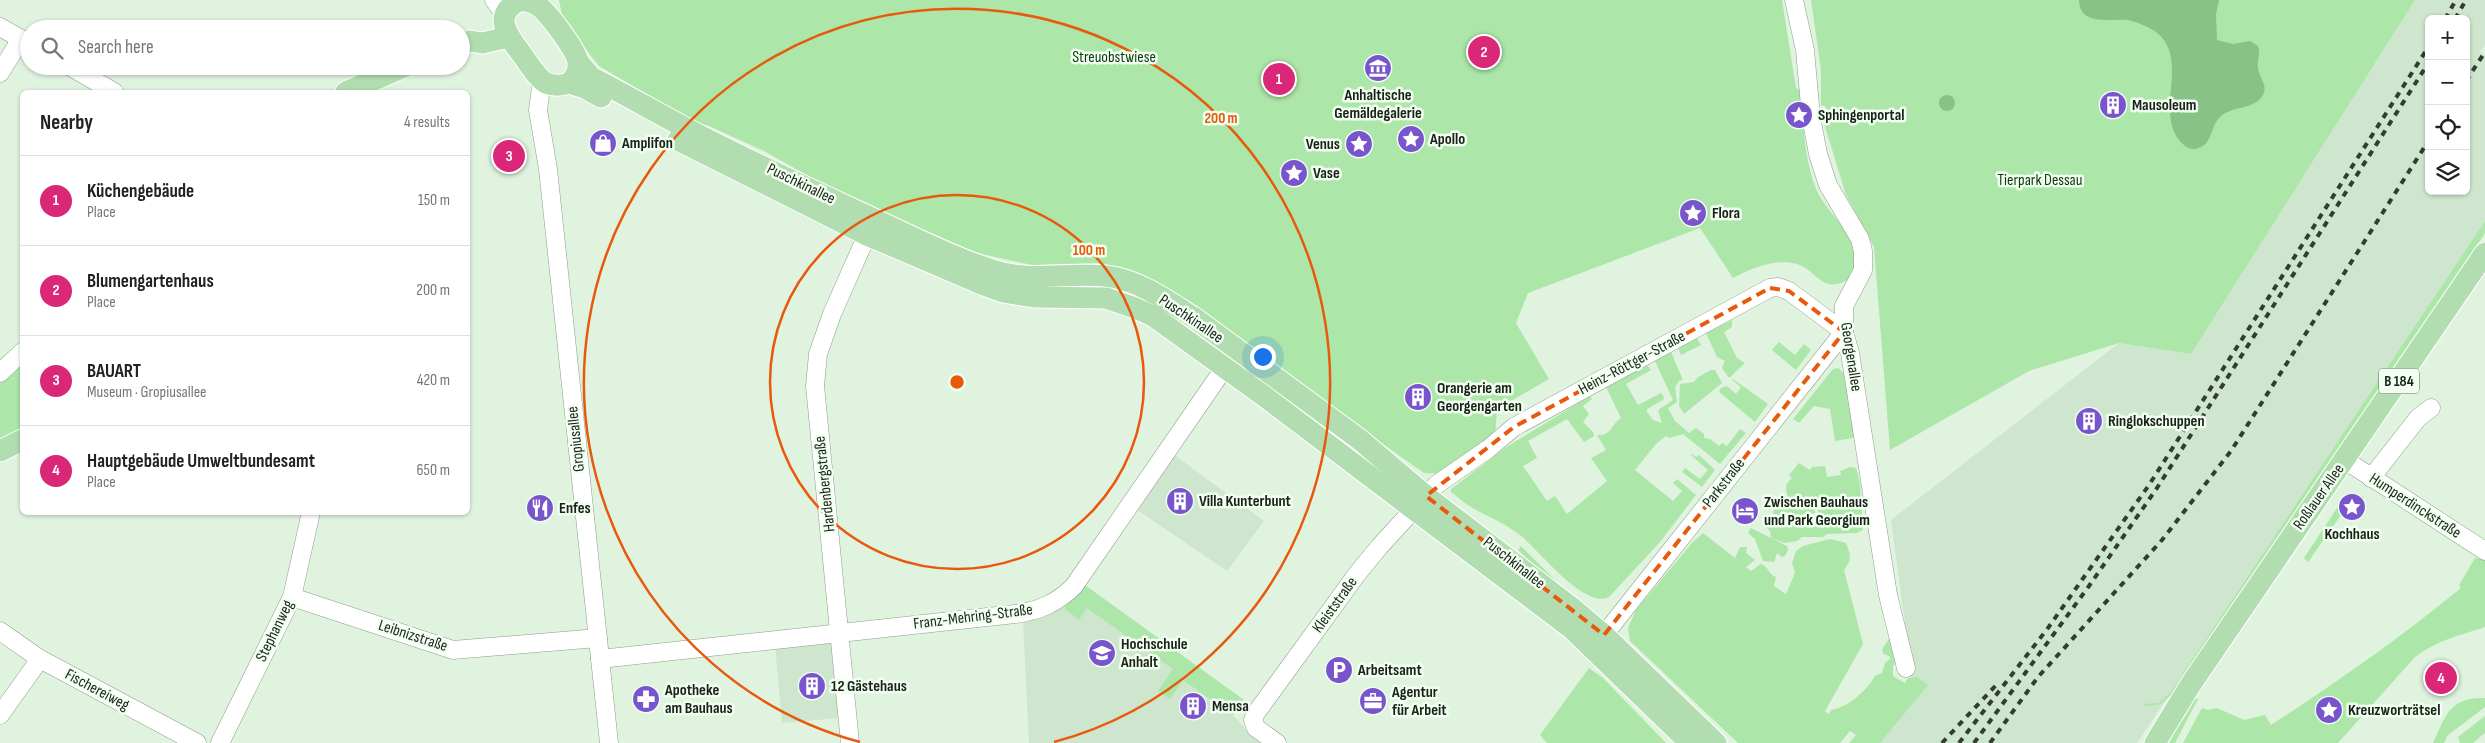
<!DOCTYPE html>
<meta charset="utf-8">
<style>
:root{--surface:#fff;--page:#f2f2f2;--text:#222;--muted:#767676;--line:#e0e0e0;--accent:#db2777}
body{margin:0;font-family:"Sofia Sans Condensed",sans-serif;background:var(--page);color:var(--text)}
.controls{position:absolute;right:15px;top:15px;display:grid;overflow:hidden;border-radius:8px;box-shadow:0 1px 4px #0004}
.controls button{width:45px;height:45px;display:grid;place-items:center;padding:0;border:0;border-bottom:1px solid var(--line);background:var(--surface);color:var(--text);font:25px sans-serif}
.you{position:absolute;left:1262px;top:356px;width:18px;height:18px;margin:-12px;border:4px solid #fff;border-radius:50%;background:#1a73e8;box-shadow:0 0 0 8px #1a73e833}
.badge{display:grid;place-items:center;width:32px;height:32px;border-radius:50%;background:var(--accent);color:#fff;font-size:16px;font-weight:700}
.pin{position:absolute;translate:-50% -50%;border:2px solid #fff;box-shadow:0 1px 5px #0006}
.list{margin:0;padding:0;list-style:none}
h2{display:flex;justify-content:space-between;align-items:center;height:65px;margin:0;padding:0 20px;font-size:21px}
h2 small{font-size:16px;font-weight:400;color:var(--muted)}
.list li{display:grid;grid-template-columns:32px 1fr auto;gap:15px;align-items:center;box-sizing:border-box;height:90px;padding:0 20px;border-top:1px solid var(--line)}
.list b{display:block;font-size:19px;white-space:nowrap}
.list p{margin:0;font-size:16px;white-space:nowrap;color:var(--muted)}
.list em{font-size:16px;font-style:normal;color:var(--muted)}
.icon{flex:none;width:28px;height:28px;fill:none;stroke:currentColor;stroke-width:2;stroke-linecap:round;stroke-linejoin:round}
.map{position:relative;flex:none;width:2485px;height:743px;overflow:hidden}
.search{position:absolute;background:var(--surface);box-shadow:0 1px 4px #0004;left:20px;top:20px;width:450px;height:55px;display:flex;align-items:center;gap:12px;box-sizing:border-box;padding:0 18px;border-radius:28px;color:var(--muted);font-size:19px}
.panel{position:absolute;background:var(--surface);box-shadow:0 1px 4px #0004;left:20px;top:90px;width:450px;height:425px;border-radius:8px}
.map>svg:first-child{display:block}
.built{fill:#cee6cd;fill-rule:evenodd}
.green{fill:#ade6a9}
.water{fill:#89c286}
.lines{fill:none;stroke-linecap:round;stroke-linejoin:round}
.minor-casing{stroke:#8d9e8b;stroke-width:19}
.major-casing{stroke:#fff;stroke-width:23}
.minor{stroke:#fff;stroke-width:18}
.major{stroke:#b2ddb0;stroke-width:21}
.rail{stroke:#333c33;stroke-width:4;stroke-dasharray:6 6;stroke-linecap:butt}
.marked{fill:none;stroke:#e8590c;stroke-width:4;stroke-dasharray:10 6;stroke-linejoin:round}
.ring{fill:none;stroke:#e8590c;stroke-width:2.5}
.labels{text-anchor:middle;dominant-baseline:central;stroke-width:5;stroke-linejoin:round;paint-order:stroke}
.shield{fill:#f0ffef;stroke:#5b645b;stroke-width:1}
.shield-label{font-size:15px;font-weight:bold;fill:#1b221b}
.park-label{font-size:16px;fill:#0f3710;stroke:#f0ffef}
.poi-label{font-size:16px;font-weight:bold;fill:#1b221b;stroke:#f0ffef;text-anchor:start}
.street-label{font-size:16px;fill:#1b221b;stroke:#f0ffef}
.centre{fill:#e8590c;stroke:#f0ffef;stroke-width:2.5}
.ring-label{font-size:15px;text-anchor:middle;font-weight:bold;fill:#e8590c;stroke:#f0ffef;stroke-width:5;stroke-linejoin:round;paint-order:stroke}
</style>
<div class="map">
<svg width="2485" height="743" viewBox="0 0 2485 743">
<rect width="100%" height="100%" fill="#e0f3df"/>
<!-- built -->
<g class="built">
<path d="M 2415,0 L 2485,0 L 2485,45 L 2480,52 L 2485,55 L 2485,221 L 2137,743 L 1865,743 L 1913,682 L 1891,520 L 2119,343 L 2191,354 ZM 2429,19 L 2466,19 L 2466,191 L 2429,191 Z"/>
<polygon points="1173,454 1264,521 1227,571 1136,509"/>
<polygon points="1074,598 1244,700 1233,715 1250,734 1263,743 1029,743 1023,621 1064,608"/>
<polygon points="833,638 840,718 782,723 775,645"/>
</g>
<!-- green -->
<g class="green">
<path d="M 559,0 L 1782,0 L 1796,88 L 1800,90 C 1803,122 1804,158 1816,189 C 1825,210 1852,231 1856,254 C 1857,261 1854,270 1852,277 C 1822,297 1819,271 1797,264 C 1775,258 1752,268 1733,278 L 1700,228 L 1528,293 L 1516,323 L 1549,379 L 1497,409 L 1495,439 L 1445,474 L 1424,473 L 1146,277 L 1121,267 L 1096,263 L 1032,265 L 977,253 L 837,192 L 764,151 L 709,126 L 697,124 L 599,66 L 563,20 Z"/>
<polygon points="1811,0 2415,0 2191,354 2119,343 2029,371 1890,450 1874,247 1846,195 1823,120 1828,113 1826,107 1821,105 1821,70"/>
<polygon points="2485,221 2485,233 2438,306 2172,694 2161,704 2147,706 2143,704 2159,703 2170,693"/>
<polygon points="1732,320 1732,327 1724,332 1737,358 1745,363 1729,378 1722,368 1725,361 1717,357 1706,333"/>
<polygon points="1697,338 1701,345 1681,355 1678,348"/>
<polygon points="1779,342 1795,355 1804,344 1811,350 1796,370 1772,350"/>
<polygon points="22,352 22,440 0,451 0,373"/>
<path d="M 1671,352 L 1683,380 L 1679,381 L 1675,387 L 1677,402 L 1668,408 L 1675,421 L 1689,433 L 1696,428 L 1704,434 L 1704,438 L 1710,439 L 1719,446 L 1722,443 L 1727,446 L 1740,429 L 1746,433 L 1720,464 L 1683,434 L 1669,438 L 1666,436 L 1656,444 L 1635,470 L 1673,501 L 1682,491 L 1673,483 L 1677,479 L 1696,495 L 1660,542 L 1609,597 C 1585,610 1538,549 1520,535 C 1507,525 1492,518 1476,510 C 1468,506 1459,498 1451,492 L 1451,489 L 1508,446 L 1590,396 L 1592,399 L 1583,406 L 1589,414 L 1583,422 L 1593,432 L 1594,436 L 1584,442 L 1567,419 L 1528,441 L 1537,458 L 1523,466 L 1547,501 L 1555,496 L 1567,514 L 1607,481 L 1591,458 L 1606,450 L 1597,435 C 1612,436 1611,424 1621,418 L 1606,387 L 1647,365 L 1651,370 L 1626,384 L 1638,405 L 1661,393 L 1664,397 L 1663,400 L 1647,409 L 1647,412 L 1653,420 L 1662,423 L 1658,410 L 1673,400 L 1655,361 Z"/>
<polygon points="1838,368 1848,377 1857,433 1853,438 1835,441 1830,409 1814,406 1799,423 1793,419 1833,369"/>
<polygon points="1711,370 1715,370 1722,383 1684,414 1679,406 1680,384 1694,382 1698,377"/>
<polygon points="1733,379 1768,404 1755,422 1719,392 1721,388 1727,386 1736,394 1741,387 1732,380"/>
<polygon points="1692,454 1696,457 1699,455 1715,470 1702,487 1682,472 1685,468 1700,479 1708,470 1691,455"/>
<path d="M 1799,463 L 1810,470 L 1812,467 L 1825,466 L 1827,477 L 1841,475 L 1840,471 L 1850,467 L 1856,468 L 1860,483 L 1863,530 L 1857,533 L 1827,534 L 1823,537 L 1802,537 L 1797,541 L 1784,543 L 1771,538 L 1770,531 L 1765,525 L 1770,519 L 1776,523 C 1789,519 1804,519 1818,516 L 1818,510 L 1852,504 L 1848,501 L 1825,504 L 1824,497 L 1817,498 L 1818,504 L 1808,507 L 1788,497 C 1785,488 1785,484 1792,478 L 1789,475 Z"/>
<polygon points="2347,493 2353,493 2364,497 2363,499 2355,495 2308,562 2304,558"/>
<polygon points="1781,501 1787,501 1802,510 1814,508 1815,513 1790,517 1773,514 1774,509"/>
<polygon points="1751,528 1787,546 1788,550 1785,556 1782,557 1777,553 1774,562 1763,561 1755,539 1748,533"/>
<path d="M 1703,533 L 1735,558 L 1740,547 L 1747,547 L 1746,553 L 1755,560 L 1746,567 L 1751,571 L 1761,564 C 1769,567 1769,575 1776,577 L 1774,586 L 1786,594 L 1795,573 L 1792,563 L 1796,551 L 1803,546 L 1830,539 L 1846,543 C 1851,555 1852,560 1844,570 L 1863,644 L 1825,711 L 1829,714 L 1831,710 C 1849,707 1866,691 1875,676 L 1882,673 L 1885,663 L 1890,659 L 1889,656 L 1883,654 L 1882,649 L 1893,633 L 1899,658 L 1893,666 L 1893,676 L 1905,683 L 1908,678 L 1917,677 L 1928,685 L 1880,743 L 1849,743 L 1856,735 L 1850,731 L 1840,743 L 1738,743 L 1630,641 L 1628,628 L 1636,610 L 1692,543 Z"/>
<polygon points="1521,546 1558,583 1580,601 1579,603 1556,586 1518,550"/>
<path d="M 2475,558 L 2485,560 L 2485,627 C 2461,635 2435,641 2415,657 L 2338,743 L 2183,743 L 2202,708 L 2208,710 L 2217,708 L 2244,720 L 2265,715 L 2271,725 C 2337,682 2400,638 2461,588 L 2459,585 Z"/>
<polygon points="1085,585 1244,700 1233,715 1183,680 1170,699 1158,691 1173,669 1087,608 1079,620 1064,608"/>
<polygon points="1589,668 1603,678 1666,743 1547,743 1540,735"/>
<polygon points="2193,698 2198,699 2175,743 2169,743"/>
<path d="M 2485,698 L 2485,707 L 2447,736 L 2444,743 L 2433,743 C 2446,715 2450,697 2485,698 Z"/>
<polygon points="2485,716 2485,733 2473,743 2460,743 2458,737"/>
</g>
<!-- water -->
<g class="water">
<path d="M 2079,0 L 2219,0 L 2216,14 L 2217,40 L 2233,44 L 2250,41 L 2258,46 C 2261,53 2257,60 2258,68 C 2259,76 2267,85 2264,93 C 2256,111 2230,105 2219,118 C 2209,129 2213,147 2194,149 C 2191,149 2187,148 2184,145 C 2151,116 2192,60 2156,32 C 2149,27 2137,22 2128,20 C 2110,18 2080,27 2079,0 Z"/>
<circle cx="1947" cy="103" r="8"/>
</g>
<g class="lines">
<!-- minor casing -->
<g class="minor-casing">
<g id="minor">
<polyline points="494,0 505,15"/>
<polyline points="1794,0 1805,50 1811,117 1818,154 1828,185 1860,239 1863,251 1863,270 1844,306 1844,332 1850,353 1888,595 1906,668"/>
<polyline points="0,27 21,39"/>
<polyline points="69,66 114,92"/>
<polyline points="0,73 21,39 29,43"/>
<polyline points="542,80 538,110 548,169 609,743"/>
<polyline points="0,373 22,352"/>
<polyline points="2345,460 2485,551"/>
<polyline points="2371,478 2418,418 2431,408"/>
<polyline points="292,597 453,650 598,638"/>
<polyline points="0,631 40,659 197,743"/>
<polyline points="1604,635 1844,332"/>
<path d="M 600,659 L 1015,614 C 1039,611 1057,603 1074,586 L 1225,367"/>
<polyline points="0,715 40,659"/>
<polyline points="220,743 292,597 311,512"/>
<polyline points="850,743 815,386 818,354 832,314 867,235"/>
<polyline points="1277,743 1256,728 1253,720 1256,713 1357,574 1380,546 1436,485 1488,449 1514,427 1770,288 1778,287 1789,291 1844,332"/>
</g>
</g>
<!-- major casing -->
<g class="major-casing">
<g id="major">
<path d="M 519,1 C 525,0 531,1 537,5 C 547,11 577,51 578,62 C 579,71 575,78 569,83 C 561,86 553,86 546,83 C 537,78 529,64 523,56 C 510,38 490,16 519,1 Z"/>
<polyline points="461,44 470,41 482,43 509,37"/>
<path d="M 578,62 L 591,77 C 628,96 664,117 701,136 C 754,163 807,188 861,213 C 904,233 947,255 992,270 C 1029,283 1067,272 1105,276 C 1137,279 1166,300 1193,317 L 1359,439 L 1426,496 L 1571,607 L 1604,635 L 1716,743"/>
<polyline points="569,83 585,88 601,97"/>
<polyline points="346,92 406,66"/>
<polyline points="678,140 867,235 984,285 1003,292 1034,297 1106,298 1135,308 1153,316 1264,396 1572,629 1690,743"/>
<polyline points="0,451 22,440"/>
<polyline points="2155,743 2191,684 2485,253"/>
</g>
</g>
<!-- minor -->
<use href="#minor" class="minor"/>
<!-- major -->
<use href="#major" class="major"/>
<!-- rail -->
<g class="rail">
<polyline points="2445,19 2456,0"/>
<polyline points="2455,19 2466,0"/>
<polyline points="2466,81 2485,52"/>
<polyline points="1942,743 1999,682"/>
<polyline points="1959,743 2048,628 2149,485 2429,46"/>
<polyline points="1974,743 2089,586 2157,488 2429,62"/>
<polyline points="1990,743 2038,677 2162,540 2231,451 2429,140"/>
</g>
</g>
<!-- marked area -->
<path class="marked" d="M 1770,288 L 1789,291 L 1844,332 L 1604,635 L 1426,496 L 1514,427 Z"/>
<!-- distance rings -->
<g class="ring">
<circle cx="957" cy="382" r="187"/>
<path d="M860 742A373 373 0 1 1 1054 742"/>
</g>
<!-- icons -->
<defs>
<g id="museum-disc" transform="scale(1.4375)"><circle r="9.5" fill="#7854cd" stroke="#f0ffef"/><path d="M0-6L6-3V-2H-6V-3ZM-5-1h2V3h-2ZM-1-1h2V3h-2ZM3-1h2V3H3ZM-6 4H6V6H-6Z" fill="#fff"/></g>
<g id="building-disc" transform="scale(1.4375)"><circle r="9.5" fill="#7854cd" stroke="#f0ffef"/><path d="M-4-6H4V6H1V3H-1V6H-4ZM-2.5-4.3h1.7v1.8h-1.7ZM.8-4.3h1.7v1.8H.8ZM-2.5-1h1.7V.8h-1.7ZM.8-1h1.7V.8H.8Z" fill="#fff"/></g>
<g id="sight-disc" transform="scale(1.4375)"><circle r="9.5" fill="#7854cd" stroke="#f0ffef"/><path d="M0-6L1.8-2.2L6-1.7L2.9 1.2L3.7 5.4L0 3.3L-3.7 5.4L-2.9 1.2L-6-1.7L-1.8-2.2Z" fill="#fff"/></g>
<g id="shop-disc" transform="scale(1.4375)"><circle r="9.5" fill="#7854cd" stroke="#f0ffef"/><path d="M-5-2.5h2.3a2.7 3.5 0 0 1 5.4 0H5L5.5 6h-11ZM-1.5-2.5h3a1.5 2.3 0 0 0-3 0Z" fill="#fff"/></g>
<g id="restaurant-disc" transform="scale(1.4375)"><circle r="9.5" fill="#7854cd" stroke="#f0ffef"/><path d="M-5-6h1v4h1v-4h1v4h1v-4h1v5L-1.5 .5V6h-2V.5L-5-1ZM5-6V6H3V1.5H1.5Q1.5-4 5-6Z" fill="#fff"/></g>
<g id="hotel-disc" transform="scale(1.4375)"><circle r="9.5" fill="#7854cd" stroke="#f0ffef"/><path d="M-6-4.5h1.5V1H6V5H4.5V3h-9V5H-6ZM-4 0a1.8 1.8 0 1 1 3.6 0ZM.5 0V-2.5h3Q6-2.5 6 0Z" fill="#fff"/></g>
<g id="university-disc" transform="scale(1.4375)"><circle r="9.5" fill="#7854cd" stroke="#f0ffef"/><path d="M0-5L7-2L0 1L-7-2ZM-4 1L0 2.5L4 1V4Q0 6-4 4Z" fill="#fff"/></g>
<g id="parking-disc" transform="scale(1.4375)"><circle r="9.5" fill="#7854cd" stroke="#f0ffef"/><path d="M-3.5-5.5H1a3.5 3.5 0 0 1 0 7H-1V5.5H-3.5ZM-1-3.4V-.6H.8a1.4 1.4 0 0 0 0-2.8Z" fill="#fff"/></g>
<g id="pharmacy-disc" transform="scale(1.4375)"><circle r="9.5" fill="#7854cd" stroke="#f0ffef"/><path d="M-2-6h4v4h4v4h-4v4h-4v-4h-4v-4h4Z" fill="#fff"/></g>
<g id="office-disc" transform="scale(1.4375)"><circle r="9.5" fill="#7854cd" stroke="#f0ffef"/><path d="M-6-3h4V-5.5h4V-3h4V5H-6ZM-1-4.5V-3h2v-1.5ZM-6 0V1H6V0Z" fill="#fff"/></g>
</defs>
<g fill-rule="evenodd">
<use href="#museum-disc" x="1378" y="68"/>
<use href="#building-disc" x="2113" y="105"/>
<use href="#sight-disc" x="1799" y="115"/>
<use href="#sight-disc" x="1411" y="139"/>
<use href="#shop-disc" x="603" y="143"/>
<use href="#sight-disc" x="1359" y="144"/>
<use href="#sight-disc" x="1294" y="173"/>
<use href="#sight-disc" x="1693" y="213"/>
<use href="#building-disc" x="1418" y="397"/>
<use href="#building-disc" x="2089" y="421"/>
<use href="#building-disc" x="1180" y="501"/>
<use href="#sight-disc" x="2352" y="507"/>
<use href="#restaurant-disc" x="540" y="508"/>
<use href="#hotel-disc" x="1745" y="511"/>
<use href="#university-disc" x="1102" y="653"/>
<use href="#parking-disc" x="1339" y="670"/>
<use href="#building-disc" x="812" y="686"/>
<use href="#pharmacy-disc" x="646" y="699"/>
<use href="#office-disc" x="1373" y="701"/>
<use href="#building-disc" x="1193" y="706"/>
<use href="#sight-disc" x="2329" y="710"/>
</g>
<g class="labels">
<!-- shield labels -->
<rect class="shield" x="2379" y="368.5" width="40" height="25" rx="4"/>
<g class="shield-label">
<text x="2399" y="381">B 184</text>
</g>
<!-- park labels -->
<g class="park-label">
<text x="1114" y="57">Streuobstwiese</text>
<text x="2040" y="180">Tierpark Dessau</text>
</g>
<!-- poi labels -->
<g class="poi-label">
<text x="1378" y="95" text-anchor="middle">Anhaltische<tspan x="1378" dy="18">Gemäldegalerie</tspan></text>
<text x="2132" y="105">Mausoleum</text>
<text x="1818" y="115">Sphingenportal</text>
<text x="1430" y="139">Apollo</text>
<text x="622" y="143">Amplifon</text>
<text x="1340" y="144" text-anchor="end">Venus</text>
<text x="1313" y="173">Vase</text>
<text x="1712" y="213">Flora</text>
<text x="1437" y="388">Orangerie am<tspan x="1437" dy="18">Georgengarten</tspan></text>
<text x="2108" y="421">Ringlokschuppen</text>
<text x="1199" y="501">Villa Kunterbunt</text>
<text x="1764" y="502">Zwischen Bauhaus<tspan x="1764" dy="18">und Park Georgium</tspan></text>
<text x="559" y="508">Enfes</text>
<text x="2352" y="534" text-anchor="middle">Kochhaus</text>
<text x="1121" y="644">Hochschule<tspan x="1121" dy="18">Anhalt</tspan></text>
<text x="1358" y="670">Arbeitsamt</text>
<text x="831" y="686">12 Gästehaus</text>
<text x="665" y="690">Apotheke<tspan x="665" dy="18">am Bauhaus</tspan></text>
<text x="1392" y="692">Agentur<tspan x="1392" dy="18">für Arbeit</tspan></text>
<text x="1212" y="706">Mensa</text>
<text x="2348" y="710">Kreuzworträtsel</text>
</g>
<!-- street labels -->
<g class="street-label">
<text transform="translate(801 184) rotate(26)">Puschkinallee</text>
<text transform="translate(1191 319) rotate(34)">Puschkinallee</text>
<text transform="translate(1851 357) rotate(81)">Georgenallee</text>
<text transform="translate(1632 363) rotate(-28)">Heinz-Röttger-Straße</text>
<text transform="translate(576 439) rotate(-96)">Gropiusallee</text>
<text transform="translate(1724 483) rotate(-52)">Parkstraße</text>
<text transform="translate(825 484) rotate(-96)">Hardenbergstraße</text>
<text transform="translate(2319 497) rotate(-55)">Roßlauer Allee</text>
<text transform="translate(2415 506) rotate(33)">Humperdinckstraße</text>
<text transform="translate(1514 563) rotate(38)">Puschkinallee</text>
<text transform="translate(1335 605) rotate(-54)">Kleiststraße</text>
<text transform="translate(973 617) rotate(-7)">Franz-Mehring-Straße</text>
<text transform="translate(275 631) rotate(-64)">Stephanweg</text>
<text transform="translate(413 636) rotate(18)">Leibnizstraße</text>
<text transform="translate(97 690) rotate(28)">Fischereiweg</text>
</g>
</g>
<circle cx="957" cy="382" r="8" class="centre"/>
<g class="ring-label">
<text x="1221" y="123">200 m</text>
<text x="1089" y="255">100 m</text>
</g>
</svg>
<div class="controls">
<button>+</button>
<button>−</button>
<button><svg class="icon" aria-label="locate" viewBox="0 0 24 24"><circle cx="12" cy="12" r="6"/><path d="M12 2v4M12 18v4M2 12h4M18 12h4"/></svg></button>
<button><svg class="icon" aria-label="layers" viewBox="0 0 24 24"><path d="M12 4l9 5-9 5-9-5zM3 14l9 5 9-5"/></svg></button>
</div>
<div class="you"></div>
<div class="pin badge" style="left:1279px;top:79px">1</div>
<div class="pin badge" style="left:1484px;top:52px">2</div>
<div class="pin badge" style="left:509px;top:156px">3</div>
<div class="pin badge" style="left:2441px;top:678px">4</div>
<div class="search"><svg class="icon" aria-label="search" viewBox="0 0 24 24"><circle cx="10" cy="10" r="6"/><path d="M15 15l6 6"/></svg>Search here</div>
<section class="panel">
<h2>Nearby<small>4 results</small></h2>
<ul class="list">
<li><span class="badge">1</span><div><b>Küchengebäude</b><p>Place</p></div><em>150 m</em></li>
<li><span class="badge">2</span><div><b>Blumengartenhaus</b><p>Place</p></div><em>200 m</em></li>
<li><span class="badge">3</span><div><b>BAUART</b><p>Museum · Gropiusallee</p></div><em>420 m</em></li>
<li><span class="badge">4</span><div><b>Hauptgebäude Umweltbundesamt</b><p>Place</p></div><em>650 m</em></li>
</ul>
</section>
</div>
